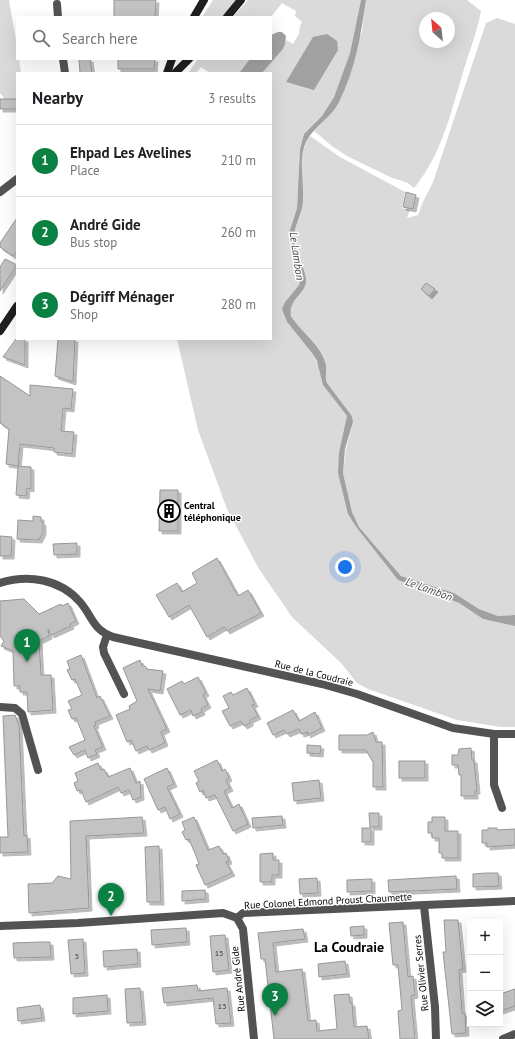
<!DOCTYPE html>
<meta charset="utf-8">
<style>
:root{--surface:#fff;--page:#f6f6f6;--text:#202124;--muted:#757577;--line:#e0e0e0;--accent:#0b8043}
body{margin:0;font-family:"PT Sans",sans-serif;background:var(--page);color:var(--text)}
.controls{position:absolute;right:12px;bottom:12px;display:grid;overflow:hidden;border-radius:0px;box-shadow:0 4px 16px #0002}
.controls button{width:36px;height:36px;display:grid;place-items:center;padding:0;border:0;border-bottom:1px solid var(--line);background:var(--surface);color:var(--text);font:20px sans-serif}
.compass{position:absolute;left:419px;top:12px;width:36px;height:36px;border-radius:50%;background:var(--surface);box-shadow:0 4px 16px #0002;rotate:333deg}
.you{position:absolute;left:345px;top:567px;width:14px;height:14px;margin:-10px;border:3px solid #fff;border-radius:50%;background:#1a73e8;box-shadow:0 0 0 6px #1a73e833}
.badge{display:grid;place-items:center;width:26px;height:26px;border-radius:50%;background:var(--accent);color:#fff;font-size:13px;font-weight:700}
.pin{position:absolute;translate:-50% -33px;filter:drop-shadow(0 1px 2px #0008)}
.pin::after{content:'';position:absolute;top:21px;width:14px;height:12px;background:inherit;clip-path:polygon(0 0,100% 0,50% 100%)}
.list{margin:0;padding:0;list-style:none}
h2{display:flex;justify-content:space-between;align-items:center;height:52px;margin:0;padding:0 16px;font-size:17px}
h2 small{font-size:13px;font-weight:400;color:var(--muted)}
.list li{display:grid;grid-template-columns:26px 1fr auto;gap:12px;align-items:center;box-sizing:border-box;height:72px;padding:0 16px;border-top:1px solid var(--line)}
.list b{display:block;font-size:15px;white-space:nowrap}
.list p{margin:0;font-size:13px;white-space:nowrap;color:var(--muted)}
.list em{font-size:13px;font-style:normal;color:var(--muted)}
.icon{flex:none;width:22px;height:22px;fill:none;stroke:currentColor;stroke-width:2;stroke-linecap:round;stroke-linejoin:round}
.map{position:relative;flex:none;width:515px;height:1039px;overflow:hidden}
.search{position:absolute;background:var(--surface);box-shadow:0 4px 16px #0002;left:16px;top:16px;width:256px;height:44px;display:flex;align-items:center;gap:10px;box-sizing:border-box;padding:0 14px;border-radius:0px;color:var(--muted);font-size:15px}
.panel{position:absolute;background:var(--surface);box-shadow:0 4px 16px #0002;left:16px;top:72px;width:256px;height:268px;border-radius:0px}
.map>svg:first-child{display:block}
.green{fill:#dadada;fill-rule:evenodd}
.water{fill:#a1a1a1}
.building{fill:#c3c3c3;stroke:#979797;filter:url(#shadow)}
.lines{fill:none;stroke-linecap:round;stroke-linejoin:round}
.minor{stroke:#535353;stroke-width:8}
.tertiary{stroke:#535353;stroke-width:8}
.secondary{stroke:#202020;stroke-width:8}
.labels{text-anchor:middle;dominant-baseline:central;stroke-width:3;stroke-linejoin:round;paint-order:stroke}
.number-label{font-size:8px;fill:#313131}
.poi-label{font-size:10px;font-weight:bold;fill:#000;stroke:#fff;text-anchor:start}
.street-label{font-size:10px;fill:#000;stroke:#fff}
.water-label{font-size:11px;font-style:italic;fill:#424242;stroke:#fff}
.district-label{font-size:14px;font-weight:bold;fill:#000;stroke:#fff}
</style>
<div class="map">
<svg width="515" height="1039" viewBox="0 0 515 1039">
<defs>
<filter id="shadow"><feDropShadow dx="3" dy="3" stdDeviation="0" flood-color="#0004"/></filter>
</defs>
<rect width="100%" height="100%" fill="#fff"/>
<!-- green -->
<g class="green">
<polygon points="0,0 9,0 17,46 17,59 19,59 21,73 17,73 17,99 5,99 0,93"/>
<polygon points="213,0 238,0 223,17 202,17"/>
<polygon points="248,0 361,0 350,53 334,97 322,116 304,134 300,148 297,208 289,233 301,277 299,285 285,302 287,322 312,353 320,368 323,385 347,416 338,473 357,528 398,580 459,603 483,619 515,626 515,727 501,727 457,720 368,689 357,683 341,663 292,617 259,569 227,509 198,430 177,339 271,339 271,73 262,73 283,49 286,40 293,44 299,34 300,26 302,22 295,16 296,11 282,3 271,17 233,17"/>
<path d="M 366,0 L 467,0 L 481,11 C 477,33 468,54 462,76 C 450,115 441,156 414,188 L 408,183 L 390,177 L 347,156 L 332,146 L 314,131 L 326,118 L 362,32 ZM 425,18 L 449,18 L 449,42 L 425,42 Z"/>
<path d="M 497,18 L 515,24 L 515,615 L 498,616 L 479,609 L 454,593 L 401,576 L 359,527 L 352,512 L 343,473 L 346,449 L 353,422 L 352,416 L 327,383 C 323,373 326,363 321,353 C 316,342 302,331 294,321 C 280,301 308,296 305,278 C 303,265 295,251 294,237 C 294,226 301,218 302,208 C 304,184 296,156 310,136 L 340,157 L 405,192 L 402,208 L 410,210 L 407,218 L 418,215 L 423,202 L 433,182 L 486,23 Z"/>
<polygon points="198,59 250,59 239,73 210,73 201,67 196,73 188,73"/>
</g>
<!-- water -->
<g class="water">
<path d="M 361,0 L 366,0 C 361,35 355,70 339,102 C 331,118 314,126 306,142 C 297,162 306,187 302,208 C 300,218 294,227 294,238 C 295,252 304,265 306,279 C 307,294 288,298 291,316 C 301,332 320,344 325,362 C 328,369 324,376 327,383 L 352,416 L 353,422 L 345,449 L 343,473 L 352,512 L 359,527 L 401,576 L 454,593 L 479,609 L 498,616 L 515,615 L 515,626 L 483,619 L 459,603 L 398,580 L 357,528 L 348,514 L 338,473 L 339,453 L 347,416 L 323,385 L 317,361 L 312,353 L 287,322 L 282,309 L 285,302 L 299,285 L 301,277 L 289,233 L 297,208 L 300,149 L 304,134 L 322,116 L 334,97 L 350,53 Z"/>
<polygon points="278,32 282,32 286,36 285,44 283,49 262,73 239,73 250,59 271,59 271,35"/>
<polygon points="327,34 337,41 338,50 314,90 286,82 313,37"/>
</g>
<!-- building -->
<g class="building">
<polygon points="114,0 156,0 155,17 114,17"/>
<polygon points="79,59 90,59 92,73 80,73"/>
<polygon points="118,59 155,59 154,69 118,69"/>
<rect x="0" y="99" width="17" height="10"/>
<polygon points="406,192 416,195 413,209 403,207"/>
<polygon points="17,218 17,251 13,256 0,247 0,243"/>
<polygon points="5,259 17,265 0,291 0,267"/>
<polygon points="426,283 435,289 429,296 421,289"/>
<polygon points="16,339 25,339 25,365 3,357"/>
<polygon points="58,339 75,339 73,382 55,376"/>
<polygon points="0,376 30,396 30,385 73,389 71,409 63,408 61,431 74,432 72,454 54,452 54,448 20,444 18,466 6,464 9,429 0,423"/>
<polygon points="18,466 31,467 31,489 27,488 26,496 16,495"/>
<polygon points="160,490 178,490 178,531 159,531"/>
<polygon points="33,516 41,517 41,521 43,523 43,532 39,540 17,539 18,520 33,521"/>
<polygon points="0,536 12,537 11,556 0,556"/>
<polygon points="77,543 77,554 54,555 53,544"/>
<polygon points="217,558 238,596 248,590 261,613 227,631 224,627 207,637 189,605 169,617 156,595 177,583 182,592 197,583 192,573"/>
<polygon points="24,599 39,614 61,604 62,606 68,603 76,621 70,624 71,626 51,635 48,629 49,636 39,641 41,675 51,675 53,710 28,712 27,692 20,692 20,686 14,686 13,651 1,646 4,641 0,636 0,601"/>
<polygon points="81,655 97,698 100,696 110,716 95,722 96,725 94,726 103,747 95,750 97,754 88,758 85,750 74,755 69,747 85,740 76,718 72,719 68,710 72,709 68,701 82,695 75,679 72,680 67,670 70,669 67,661"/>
<polygon points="140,660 142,666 145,666 147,669 163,671 160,691 148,689 167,729 161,732 165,743 149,750 147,746 136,751 131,740 127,742 116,715 130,709 129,706 137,701 123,668"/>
<polygon points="198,677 206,693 203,695 208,705 201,709 202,712 193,716 191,710 180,715 167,689 182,681 184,684"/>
<polygon points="247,688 255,704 252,705 258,716 250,720 250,723 244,726 241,721 230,726 222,711 229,708 223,696 231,692 233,695"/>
<polygon points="293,710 299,721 315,712 322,728 307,735 308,732 301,734 299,729 287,734 284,730 273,735 267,723"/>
<polygon points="15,715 19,725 24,836 27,835 28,852 0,853 0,837 8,837 3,716"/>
<polygon points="373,732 376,742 382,742 383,787 373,787 373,762 366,750 339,750 339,735 367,735"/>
<polygon points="307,745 321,746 320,754 307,753"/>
<polygon points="471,748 472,760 474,760 477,791 475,791 475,796 461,796 461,775 459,775 458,765 452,765 452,755 458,755 459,749"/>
<polygon points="217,760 222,771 225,769 229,778 226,780 230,788 224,791 232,808 239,804 248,824 233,831 215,795 206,798 203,790 200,792 196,783 199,781 194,771"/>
<rect x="399" y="761" width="26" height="17"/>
<polygon points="98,763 101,770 104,769 108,777 130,768 136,783 140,781 141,797 133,800 129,790 121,793 118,787 86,802 81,790 77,791 74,783 78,781 75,773"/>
<polygon points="167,768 174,784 167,787 180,814 170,819 165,807 158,810 144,779"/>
<polygon points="319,780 321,798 294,801 292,783"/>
<polygon points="369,813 379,813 379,827 370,827"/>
<polygon points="282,816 283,825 253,828 252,818"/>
<polygon points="142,817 144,833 86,836 89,908 29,913 28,884 52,883 58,876 71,879 70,821"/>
<polygon points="194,817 208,850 219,846 223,854 226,853 229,861 226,862 232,873 205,885 196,865 199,864 196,856 189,839 186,840 182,832 185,830 182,822"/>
<polygon points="432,817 445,817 445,831 458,831 458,858 442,858 442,853 439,853 439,838 432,838 432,833 428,833 428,822 432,822"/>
<rect x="362" y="828" width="9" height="14"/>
<polygon points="488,828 497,828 497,830 515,829 515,845 487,847 487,843 482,843 482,830 488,830"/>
<polygon points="159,846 161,902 147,902 145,847"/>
<polygon points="273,853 273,860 279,860 279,875 272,875 272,882 260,882 260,854"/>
<polygon points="486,873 498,873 499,886 473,887 473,874"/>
<polygon points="456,876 457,889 389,892 388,880"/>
<polygon points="317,878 318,893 300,894 299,879"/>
<polygon points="372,879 372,891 347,892 347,880"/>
<polygon points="205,890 206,899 182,901 182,891"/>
<polygon points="444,920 458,920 463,969 459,970 462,1013 465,1013 466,1033 452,1034 443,952 446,952"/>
<polygon points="403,922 408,977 413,976 415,995 411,996 415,1039 400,1039 398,1011 402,1010 398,965 393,965 389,923"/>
<polygon points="364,926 364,935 351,936 350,927"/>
<polygon points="186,928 187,942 152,945 151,930"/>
<polygon points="303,929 305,939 273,943 276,972 302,969 308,1021 316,1020 317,1031 337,1029 334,995 349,994 350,1003 352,1003 354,1027 367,1026 369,1039 274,1039 265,959 261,959 258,933"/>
<polygon points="225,935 229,970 213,972 210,936"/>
<polygon points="83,939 85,973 71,974 68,940"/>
<polygon points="40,942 50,942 51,957 14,958 13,943"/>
<polygon points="137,949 138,964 104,967 103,951"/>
<polygon points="345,961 347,974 319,977 318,964"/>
<polygon points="197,985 198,991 227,988 231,1023 216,1024 213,998 164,1003 162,988"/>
<polygon points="140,988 143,1022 127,1023 125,989"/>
<polygon points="515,989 515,1006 500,1011 500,994"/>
<polygon points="107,995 108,1011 73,1014 73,998"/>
<polygon points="40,1005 42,1018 18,1021 17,1008"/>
</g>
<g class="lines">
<!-- minor -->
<g class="minor">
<polyline points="57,4 58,17"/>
<polyline points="63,59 65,73"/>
<polyline points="0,192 17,179"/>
<path d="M 0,583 C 28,574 60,579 80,602 C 93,617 92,629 113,637 L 322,684 L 357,694 L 453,728 L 494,734 L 515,734"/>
<polyline points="107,635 103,647 104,653 124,694"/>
<polyline points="0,707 15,708 22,714 38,770"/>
<polyline points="494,734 494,785 502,808"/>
<polyline points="424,906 435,1007 436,1039"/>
<polyline points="237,918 243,913 515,901"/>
<polyline points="503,1039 515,1034"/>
</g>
<!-- tertiary -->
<polyline class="tertiary" points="0,926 78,923 223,913 237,918 243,929 254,1039"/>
<!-- secondary -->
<g class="secondary">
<polyline points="194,17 204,0"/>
<polyline points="227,17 241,0"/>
<polyline points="167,73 172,59"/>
<polyline points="175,73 189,59"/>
<polyline points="0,331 17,306"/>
</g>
</g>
<!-- icons -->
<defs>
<g id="building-ring" transform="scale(1.15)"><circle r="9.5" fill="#fff" stroke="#000" stroke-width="1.5"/><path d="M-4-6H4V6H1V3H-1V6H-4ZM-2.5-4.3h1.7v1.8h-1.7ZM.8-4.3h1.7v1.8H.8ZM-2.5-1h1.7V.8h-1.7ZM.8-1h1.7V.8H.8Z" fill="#000"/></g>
</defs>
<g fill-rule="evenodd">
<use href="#building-ring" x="169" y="511"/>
</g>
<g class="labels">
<!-- number labels -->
<g class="number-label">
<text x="219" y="953">15</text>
<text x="77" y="956">5</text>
<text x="222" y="1006">13</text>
</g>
<!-- poi labels -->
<g class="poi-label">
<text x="184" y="505">Central<tspan x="184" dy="12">téléphonique</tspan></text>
</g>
<!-- street labels -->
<g class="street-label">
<text transform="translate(314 673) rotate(14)">Rue de la Coudraie</text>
<text transform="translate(328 901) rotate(-3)">Rue Colonel Edmond Proust Chaumette</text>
<text transform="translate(421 973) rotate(-96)">Rue Olivier Serres</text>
<text transform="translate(238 979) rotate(-96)">Rue André Gide</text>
</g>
<!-- water labels -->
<g class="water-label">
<text transform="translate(297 256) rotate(82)">Le Lambon</text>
<text transform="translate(429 589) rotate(20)">Le Lambon</text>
</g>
<!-- district labels -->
<g class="district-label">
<text x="349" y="947">La Coudraie</text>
</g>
</g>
</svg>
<div class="controls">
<button>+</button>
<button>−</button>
<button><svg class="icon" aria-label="layers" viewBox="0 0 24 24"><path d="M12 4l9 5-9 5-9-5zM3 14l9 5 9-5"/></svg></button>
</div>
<svg class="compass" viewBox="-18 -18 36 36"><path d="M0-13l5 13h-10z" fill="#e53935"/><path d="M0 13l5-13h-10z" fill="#757577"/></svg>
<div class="you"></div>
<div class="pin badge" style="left:27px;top:662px">1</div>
<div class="pin badge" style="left:111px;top:916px">2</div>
<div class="pin badge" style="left:275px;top:1016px">3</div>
<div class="search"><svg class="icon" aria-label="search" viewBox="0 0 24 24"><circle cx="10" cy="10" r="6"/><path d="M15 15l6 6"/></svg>Search here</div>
<section class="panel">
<h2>Nearby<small>3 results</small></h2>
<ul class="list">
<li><span class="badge">1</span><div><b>Ehpad Les Avelines</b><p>Place</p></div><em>210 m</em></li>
<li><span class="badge">2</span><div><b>André Gide</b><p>Bus stop</p></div><em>260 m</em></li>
<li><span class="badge">3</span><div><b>Dégriff Ménager</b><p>Shop</p></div><em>280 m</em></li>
</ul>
</section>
</div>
